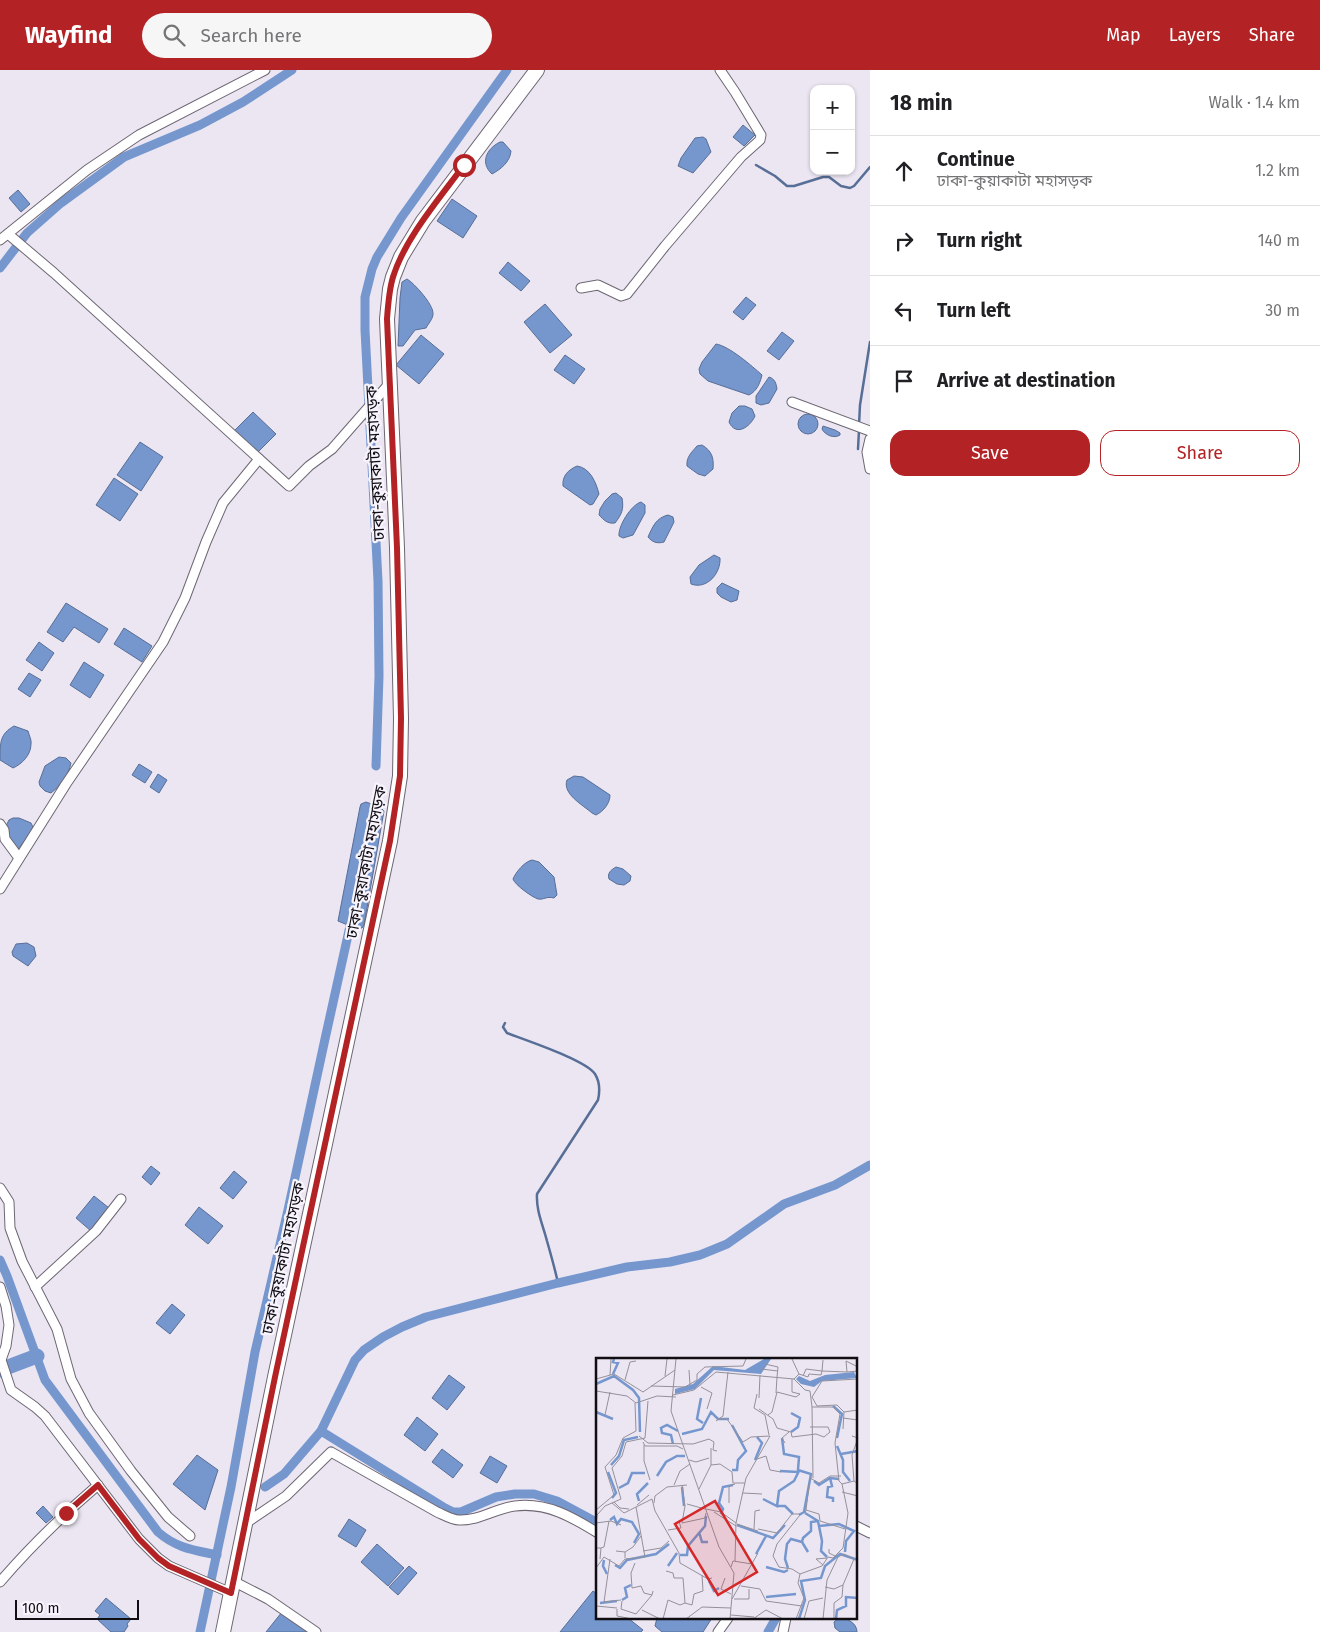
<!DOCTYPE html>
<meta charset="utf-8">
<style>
:root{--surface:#fff;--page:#f6f6f6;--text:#202124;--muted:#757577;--line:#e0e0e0;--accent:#b32326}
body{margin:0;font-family:"Fira Sans","Noto Sans Bengali",sans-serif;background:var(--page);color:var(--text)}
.controls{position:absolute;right:15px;top:15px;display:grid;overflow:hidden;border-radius:10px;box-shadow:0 1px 4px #0004}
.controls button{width:45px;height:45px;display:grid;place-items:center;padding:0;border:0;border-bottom:1px solid var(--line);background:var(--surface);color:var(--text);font:25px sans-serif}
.scale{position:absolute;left:15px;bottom:12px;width:124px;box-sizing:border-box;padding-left:5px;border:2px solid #100e13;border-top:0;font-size:14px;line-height:18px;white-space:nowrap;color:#100e13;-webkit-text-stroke:4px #f8f4fe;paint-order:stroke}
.stop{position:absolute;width:15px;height:15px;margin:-11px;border:4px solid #b32326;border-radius:50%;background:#fff}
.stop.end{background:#b32326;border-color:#fff;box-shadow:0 1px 5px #0008}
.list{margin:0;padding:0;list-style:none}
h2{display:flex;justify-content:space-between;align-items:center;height:65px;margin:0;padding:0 20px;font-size:21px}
h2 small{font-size:16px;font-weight:400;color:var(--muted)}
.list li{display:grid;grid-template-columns:32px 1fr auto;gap:15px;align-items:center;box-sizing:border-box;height:70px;padding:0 20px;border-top:1px solid var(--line)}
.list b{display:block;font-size:19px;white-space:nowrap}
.list p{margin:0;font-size:16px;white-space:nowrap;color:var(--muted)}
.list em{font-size:16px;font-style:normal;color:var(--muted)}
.actions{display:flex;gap:10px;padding:15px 20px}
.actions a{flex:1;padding:11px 0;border:1px solid var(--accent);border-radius:15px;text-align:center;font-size:18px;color:var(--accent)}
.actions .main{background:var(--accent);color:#fff}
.icon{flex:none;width:28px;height:28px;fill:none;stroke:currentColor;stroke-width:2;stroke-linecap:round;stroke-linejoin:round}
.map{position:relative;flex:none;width:870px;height:1562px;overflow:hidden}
header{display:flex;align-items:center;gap:30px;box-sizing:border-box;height:70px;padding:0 25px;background:var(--accent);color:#fff}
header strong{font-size:24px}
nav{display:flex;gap:28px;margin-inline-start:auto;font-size:18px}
.search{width:350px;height:45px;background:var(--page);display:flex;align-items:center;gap:12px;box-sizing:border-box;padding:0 18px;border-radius:28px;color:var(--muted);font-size:19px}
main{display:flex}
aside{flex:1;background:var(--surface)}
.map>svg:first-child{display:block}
.water{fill:#7597ce;stroke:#576e96}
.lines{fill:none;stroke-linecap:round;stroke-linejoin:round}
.stream{stroke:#576e96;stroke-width:2.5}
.canal{stroke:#7597ce;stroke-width:9}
.river{stroke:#7597ce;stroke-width:15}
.minor-casing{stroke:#6d6773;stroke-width:11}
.primary-casing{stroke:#6d6773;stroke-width:16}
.minor{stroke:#fff;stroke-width:9}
.primary{stroke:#fff;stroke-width:14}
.route{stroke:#b32326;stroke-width:6}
.labels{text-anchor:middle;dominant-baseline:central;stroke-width:4.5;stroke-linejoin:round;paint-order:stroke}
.street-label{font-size:16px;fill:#100e13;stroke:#f8f4fe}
.inset-river{fill:none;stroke:#7597ce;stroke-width:2.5}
.inset-road{fill:none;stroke:#949099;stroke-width:1}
.view{fill:#d62828;fill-opacity:0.15;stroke:#d62828;stroke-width:2.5}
.inset-edge{fill:none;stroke:#100e13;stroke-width:2.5}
</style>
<header>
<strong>Wayfind</strong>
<div class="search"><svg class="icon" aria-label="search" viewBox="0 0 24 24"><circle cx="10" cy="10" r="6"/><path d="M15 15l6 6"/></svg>Search here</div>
<nav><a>Map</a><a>Layers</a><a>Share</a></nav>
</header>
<main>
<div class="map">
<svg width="870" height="1562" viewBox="0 0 870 1562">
<rect width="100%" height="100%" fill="#ece6f3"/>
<!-- water -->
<g class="water">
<polygon points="743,55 755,65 744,76 733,67"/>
<polygon points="703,67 706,69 711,82 693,103 678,96 681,88 695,68"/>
<path d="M 500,72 L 503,72 L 511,81 C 510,92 501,99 492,104 C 480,93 486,79 500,72 Z"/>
<polygon points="18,120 30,134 21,142 9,128"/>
<polygon points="452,129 477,146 463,168 437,151"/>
<polygon points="508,192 530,211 521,221 499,203"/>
<path d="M 407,209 C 414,213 434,235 433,244 C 433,249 428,254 426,258 L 415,260 L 403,276 L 398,276 L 400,228 L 402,212 Z"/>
<polygon points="746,227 756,235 743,250 733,242"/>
<polygon points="545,234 572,265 550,283 524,252"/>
<polygon points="782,262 794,271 779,290 767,281"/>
<polygon points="421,265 444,284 419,314 396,295"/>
<path d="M 716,274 C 729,276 752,296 762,305 C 760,313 757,321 749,325 L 708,311 L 700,304 L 699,299 L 702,292 Z"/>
<polygon points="565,285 585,299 574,314 554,300"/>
<path d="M 769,307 C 775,309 776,313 777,319 L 769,333 L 761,335 L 756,333 L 756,326 Z"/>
<path d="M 739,336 L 745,336 L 752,339 L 755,346 C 750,357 736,367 729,352 L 732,343 Z"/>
<polygon points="253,342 276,364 256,384 233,362"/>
<circle cx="808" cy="354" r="10"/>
<path d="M 823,356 L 835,360 L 840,363 L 840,365 C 834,369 825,365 822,359 Z"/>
<polygon points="140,372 163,387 141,421 117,405"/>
<path d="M 702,375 C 712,381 714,388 713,399 L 705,406 L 698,404 L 687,396 C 686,387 692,382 697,376 Z"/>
<path d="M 577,396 C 590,398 596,412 599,424 L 593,434 L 590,435 L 563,416 C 562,406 568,400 577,396 Z"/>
<polygon points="114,408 138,424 120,451 96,435"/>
<path d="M 616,423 L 622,428 C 624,439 622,444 615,453 C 607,454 604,450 599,445 L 600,439 L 605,431 L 612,424 Z"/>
<path d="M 641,432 L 645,435 L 645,443 L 633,465 L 623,468 L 619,466 C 618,456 631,435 641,432 Z"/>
<path d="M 668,445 L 673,447 L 674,452 L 664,472 C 657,474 652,472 648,467 C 653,456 656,448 668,445 Z"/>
<path d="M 714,485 L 720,488 C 721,503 707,520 691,514 L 690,507 L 699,495 Z"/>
<polygon points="722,513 739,521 737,530 731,532 721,527 717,523 717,518"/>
<polygon points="66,533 108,559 99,573 74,557 63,572 47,562"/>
<polygon points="124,558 152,576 142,592 114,574"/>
<polygon points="39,572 54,583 42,601 26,590"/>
<polygon points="84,592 104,605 90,628 70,615"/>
<polygon points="29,603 41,610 30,627 18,619"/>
<path d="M 14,656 L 28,661 C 29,665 32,671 31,674 C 31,685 22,694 13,698 L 0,690 C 0,672 0,664 14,656 Z"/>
<path d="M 59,687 L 66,688 L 71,693 C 68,706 62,714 51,723 L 45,721 L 40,716 L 39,712 L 45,696 Z"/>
<polygon points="139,694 152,702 145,713 132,705"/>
<polygon points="158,704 167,710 159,723 150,717"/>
<path d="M 574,706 L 583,707 L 610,725 C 610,733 604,741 596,745 L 592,743 C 583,735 562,724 567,710 Z"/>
<polygon points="366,732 380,737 384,741 364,855 362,858 355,858 338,851 360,737 361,734"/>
<polygon points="13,748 19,748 31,753 33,757 29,765 18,779 7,769 6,756 9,750"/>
<path d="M 532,790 L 539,792 L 554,807 L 557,825 L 554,828 C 546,826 544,830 538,829 C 532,827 515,815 513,809 C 516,802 524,792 532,790 Z"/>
<path d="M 616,797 L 623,799 L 631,806 L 630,811 L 624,815 L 617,814 L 609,809 C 607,803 611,800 616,797 Z"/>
<polygon points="27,873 34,877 36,886 28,896 13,886 12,882 16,874"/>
<polygon points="151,1096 160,1103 151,1115 142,1107"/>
<polygon points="234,1101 247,1112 233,1129 220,1118"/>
<polygon points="94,1126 109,1138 91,1161 76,1148"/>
<polygon points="199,1137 223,1156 208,1174 185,1155"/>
<polygon points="172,1234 185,1245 170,1264 156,1253"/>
<polygon points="449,1305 465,1317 447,1340 432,1328"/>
<polygon points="417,1347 438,1364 425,1381 404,1365"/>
<polygon points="442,1379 463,1395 453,1408 432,1392"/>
<polygon points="197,1385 218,1400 205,1440 173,1414"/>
<polygon points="490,1386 507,1396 497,1413 480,1403"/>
<polygon points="43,1436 53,1447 46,1453 36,1443"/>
<polygon points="349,1449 366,1460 356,1477 338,1466"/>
<polygon points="377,1474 404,1498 388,1516 361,1492"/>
<polygon points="409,1496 417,1503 398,1525 389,1517"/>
<polygon points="593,1521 597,1524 598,1548 628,1548 643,1560 641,1562 560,1562"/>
<polygon points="106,1528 131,1549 127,1554 128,1556 124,1562 111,1562 97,1549 100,1545 95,1541"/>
<polygon points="282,1542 309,1562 266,1562"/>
<polygon points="657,1548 712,1548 703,1562 662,1562 655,1556"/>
<path d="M 839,1548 C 847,1548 857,1553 857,1562 L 840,1562 L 835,1558 L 834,1552 Z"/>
</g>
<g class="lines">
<!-- stream -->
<g class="stream">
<polyline points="756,95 775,106 787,116 794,116 823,107 829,107 841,116 850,118 854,116 870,97"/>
<polyline points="859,355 860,335 870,272"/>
<polyline points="858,379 859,360"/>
<path d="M 505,953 L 503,957 L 507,963 C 525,970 586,990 595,1004 C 600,1012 600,1021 598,1030 L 537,1124 C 536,1141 543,1155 547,1171 C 551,1185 555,1199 558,1213"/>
</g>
<!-- canal -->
<g class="canal">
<polyline points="0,198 27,163 61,133 124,87 200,55 243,32 292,0"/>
<polyline points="376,696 379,606 378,511 365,260 365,227 372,199 377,187 401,148 507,0"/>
<path d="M 0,1190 L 7,1206 L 45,1310 L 158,1462 C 176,1478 194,1480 217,1485"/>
<polyline points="321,1361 445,1438 453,1442 461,1442 496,1427 515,1424 534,1424 557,1431 598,1453"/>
<polyline points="265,1417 284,1404 321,1361 355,1290 364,1280 383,1267 402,1257 426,1247 558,1213 627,1197 670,1192 700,1185 727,1174 784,1134 835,1115 870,1095"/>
<polyline points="200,1562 231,1417 255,1282 288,1140 325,969 352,847"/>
<polyline points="768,1562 776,1548"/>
</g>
<!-- river -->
<polyline class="river" points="0,1300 37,1286"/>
<!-- minor casing -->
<g class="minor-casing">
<g id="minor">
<polyline points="8,164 54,203 289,416 309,396 332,379 389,314"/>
<polyline points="0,170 87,100 139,65 265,0"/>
<polyline points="581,218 598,215 621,226 627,224 665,176 741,87 760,70 761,65 735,22 720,0"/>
<polyline points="792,332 870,361"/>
<polyline points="870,369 867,382 870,399"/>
<polyline points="0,754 4,760 5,769 19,788"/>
<polyline points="0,819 66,714 163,572 185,528 206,472 223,433 259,389"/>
<polyline points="0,1118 9,1132 10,1158 22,1191 57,1259 71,1309 89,1343 131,1401 168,1447 190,1466"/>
<polyline points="0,1217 6,1236 9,1255 6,1276 1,1290 11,1320 35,1337 45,1346 139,1469 158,1488 169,1496 231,1523"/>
<polyline points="35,1217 96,1161 121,1129"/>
<path d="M 246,1453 L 286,1426 L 331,1382 L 437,1442 C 444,1445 452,1450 459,1450 C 479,1451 496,1438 515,1436 C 547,1432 572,1447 598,1463"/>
<polyline points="856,1456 870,1463"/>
<polyline points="233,1511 268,1529 316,1562"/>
<path d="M 0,1512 C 30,1477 63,1445 98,1415"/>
<polyline points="718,1562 728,1548"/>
<polyline points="783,1562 786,1548"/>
</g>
</g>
<!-- primary casing -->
<g class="primary-casing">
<polyline id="primary" points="223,1562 275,1307 390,771 400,706 401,649 397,478 387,249 390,219 393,207 401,187 423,151 537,0"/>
</g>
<!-- minor -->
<use href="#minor" class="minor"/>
<!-- primary -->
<use href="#primary" class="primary"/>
</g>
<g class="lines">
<!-- route -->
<path class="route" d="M 66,1443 L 98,1415 L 139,1469 L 158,1488 L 169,1496 L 231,1523 L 275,1307 L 390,771 L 400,706 L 401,648 L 397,478 L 387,249 C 388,235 389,220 393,207 C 405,168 440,128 464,95"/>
</g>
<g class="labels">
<!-- street labels -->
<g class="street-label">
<text transform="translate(375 393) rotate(-93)">ঢাকা-কুয়াকাটা মহাসড়ক</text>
<text transform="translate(366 792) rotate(-79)">ঢাকা-কুয়াকাটা মহাসড়ক</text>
<text transform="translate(283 1188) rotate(-78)">ঢাকা-কুয়াকাটা মহাসড়ক</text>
</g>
</g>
<!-- overview -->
<g transform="translate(596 1288)">
<rect width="261" height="261" fill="#ece6f3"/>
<path d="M 168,1 L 175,1 L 165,16 L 118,12 L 99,31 L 79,36 L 79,31 L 97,26 L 117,8 L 149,12 ZM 258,14 L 261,20 L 226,23 L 218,29 L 205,26 L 200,21 L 203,18 L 214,23 L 229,17 Z" fill="#7597ce"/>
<path class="inset-river" d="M 17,16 L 22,5 L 17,4 L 18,1M 0,26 L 18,18 L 37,32 L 43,40 L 44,74M 105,40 L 101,61 L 107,65M 237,48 L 246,56 L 241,80M 0,54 L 17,61M 195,55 L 204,60 L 202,69 L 195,74M 86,76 L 106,71 L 115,54 L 122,61 L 133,61M 186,80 L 188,96 L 203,99 L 202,112 L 215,116 L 208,154 L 203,157M 77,86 L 75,77 L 66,75 L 65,70 L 71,67 L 82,73M 241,88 L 247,102 L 247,114 L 254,123M 245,96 L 262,93M 159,102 L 166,85 L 161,79M 15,107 L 23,98 L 28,82 L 42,79M 136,112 L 141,112 L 142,102 L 150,93 L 136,67M 184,113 L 202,114M 12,114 L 20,135 L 16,140M 61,118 L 70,104 L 81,98 L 89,98M 234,120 L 236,128 L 232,129 L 231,139 L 237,140 L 237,144M 218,123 L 223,127 L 234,120 L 243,121M 86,129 L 88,148M 23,130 L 32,125 L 36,115 L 49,115M 167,141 L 181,148 L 183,133 L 198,123 L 203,113M 43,143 L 41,136 L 52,125M 181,148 L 189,148 L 197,156M 209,155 L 222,163 L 226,183 L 225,193 L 231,199M 125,156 L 127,151 L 123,145 L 127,129 L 137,127M 14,162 L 18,159 L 21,166 L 25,161 L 36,164 L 43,176 L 38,185M 141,167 L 177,180 L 189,167M 223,168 L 243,166 L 258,173 L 250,183 L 249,194M 103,174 L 106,184 L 112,184M 212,194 L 206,184 L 207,180 L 215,173 L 215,164 L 222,163M 160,196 L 170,178M 84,197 L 91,197 L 92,188 L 109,168 L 110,158M 8,202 L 7,208 L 11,216M 19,207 L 24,210 L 31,202 L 60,196 L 73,186M 72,208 L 81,195M 170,209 L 188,214 L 192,212M 192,210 L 189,201 L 191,186 L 195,181 L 206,184M 113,223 L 118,233 L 123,230M 170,239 L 200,236M 26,242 L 31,239 L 29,230 L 35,227M 4,245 L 21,243M 203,261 L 209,242 L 205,223 L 225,220 L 229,208 L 244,196 L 262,202M 240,261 L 241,252 L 250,248 L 250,239 L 262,240"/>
<path class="inset-road" d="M 80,1 L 75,53 L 123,189 L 138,215 L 134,261M 196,1 L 203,16 L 198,21M 169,6 L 182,9 L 181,19M 262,9 L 250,3 L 251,14 L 262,13M 165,11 L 182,13M 93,12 L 94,27M 203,16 L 212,19 L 213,16 L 225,17 L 226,13 L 251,14M 14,17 L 15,1M 69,18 L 71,1M 207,18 L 210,11 L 226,13 L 227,2M 0,21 L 18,16 L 47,34 L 79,12M 262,21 L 226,23 L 216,39 L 221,48 L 241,47 L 248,54 L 262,52M 29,22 L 34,4 L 40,3M 55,28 L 89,29 L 101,22 L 101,16 L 109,9 L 147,8 L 150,1M 105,29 L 116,35 L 111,51M 0,33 L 31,38 L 40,45 L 61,38 L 80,39M 180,35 L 181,19M 161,36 L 158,50 L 169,57 L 173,77M 77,37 L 98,32 L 120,14 L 198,21 L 209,32 L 214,33 L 216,49 L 237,49 L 244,56 L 239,85 L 243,123 L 246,126M 163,40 L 164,17M 216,49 L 217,120M 163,51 L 177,61 L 181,70 L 195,74 L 196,79 L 220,76 L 228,79 L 234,74 L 232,69 L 214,69M 9,57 L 14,34M 172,57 L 176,54 L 181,34 L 200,39 L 204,36 L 196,34 L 196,21M 247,60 L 262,62M 121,61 L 131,61 L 147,84 L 155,79 L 174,78 L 150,120 L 140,165M 120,63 L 127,58 L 132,14M 247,71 L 248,54M 43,78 L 52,85 L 97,86 L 113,81 L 118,84 L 117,92 L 121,93M 256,78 L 262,80 L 256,97 L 258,123 L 262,126M 47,84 L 49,88 L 81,88 L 87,91M 189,85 L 186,80 L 193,74M 48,87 L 48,103 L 54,122M 115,90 L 115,107 L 124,106 L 136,114 L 137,125 L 149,125M 161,101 L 170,98 L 174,112 L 185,114M 93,102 L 100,104 L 113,100M 78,127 L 84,113 L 94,106M 86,127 L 89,148 L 86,165 L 109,160 L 110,155M 103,131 L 115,107M 246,134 L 262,138M 147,135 L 166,136M 18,144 L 24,150 L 33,151M 16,145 L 28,155 L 56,141 L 59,153 L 83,195 L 84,205 L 112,221 L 116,220M 58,145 L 59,138 L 71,129 L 91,127M 133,145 L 133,128 L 139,126M 91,146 L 109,151M 41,147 L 53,137M 110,151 L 125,154 L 140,165 L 139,203M 0,152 L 18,137 L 9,109 L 20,97 L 27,80 L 40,73 L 39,45M 210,152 L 214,120 L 223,125 L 234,118 L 245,118M 118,154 L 140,168M 209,155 L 210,152 L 223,156 L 224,163 L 249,171M 204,157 L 181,186 L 177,198 L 183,209 L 196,211 L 204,216M 0,165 L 1,157 L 9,148 L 25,141 L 16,110 L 26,98 L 30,84 L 49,80 L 52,43M 0,165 L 15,163 L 25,167M 141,166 L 162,173M 158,171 L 159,153 L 164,152M 162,171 L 181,175 L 196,156 L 204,156M 72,172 L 85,170 L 83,163M 0,190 L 5,190 L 4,201M 5,190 L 8,189 L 13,163M 20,193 L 29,194 L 29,200M 47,193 L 65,190 L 73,183M 29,194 L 37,189 L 45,178M 239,198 L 247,190 L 252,155 L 246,126 L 258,123M 14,201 L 8,244 L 25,242M 39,205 L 35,215 L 36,230 L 45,228 L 48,235 L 56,237 L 57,233M 227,207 L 220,201 L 231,200M 135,209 L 137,203 L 156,206M 0,210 L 8,199 L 23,208 L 29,201 L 49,199 L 40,149M 70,213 L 77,215 L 78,220 L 87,220 L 89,245 L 96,247 L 98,236 L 107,233 L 106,217M 129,220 L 125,231 L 135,236M 145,228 L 164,231 L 170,243 L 206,248M 229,229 L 238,231 L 247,227M 136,241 L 162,195M 138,241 L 153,241 L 153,231M 26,243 L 25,251 L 40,256 L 56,237M 0,248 L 21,250M 21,251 L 21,258 L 36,261M 46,252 L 64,261M 135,257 L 158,259M 67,261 L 72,242 L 84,247 L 89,245M 90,261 L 106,249 L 135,250M 157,261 L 170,252 L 187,261M 200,261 L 208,240 L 202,225 L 204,216 L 226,208 L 232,199 L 237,200 L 239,198 L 233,195 L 233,191M 208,261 L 213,243 L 227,240M 227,261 L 231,222 L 242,199 L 248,196 L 258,201 L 247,227 L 246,239 L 238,245 L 238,261"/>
<path class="view" d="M 119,143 L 161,214 L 122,237 L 79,166 Z"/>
<rect width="261" height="261" class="inset-edge"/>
</g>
</svg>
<div class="controls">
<button>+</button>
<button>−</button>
</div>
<div class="scale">100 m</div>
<div class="stop" style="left:464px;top:95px"></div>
<div class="stop end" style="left:66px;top:1443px"></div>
</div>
<aside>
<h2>18 min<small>Walk · 1.4 km</small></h2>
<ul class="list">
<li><svg class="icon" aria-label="ahead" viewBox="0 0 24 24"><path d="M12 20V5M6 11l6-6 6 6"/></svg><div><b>Continue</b><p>ঢাকা-কুয়াকাটা মহাসড়ক</p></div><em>1.2 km</em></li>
<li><svg class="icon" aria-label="right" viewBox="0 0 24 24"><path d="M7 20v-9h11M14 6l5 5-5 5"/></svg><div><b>Turn right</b></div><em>140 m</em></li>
<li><svg class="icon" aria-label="left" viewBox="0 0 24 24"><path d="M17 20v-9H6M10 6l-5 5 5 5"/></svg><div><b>Turn left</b></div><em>30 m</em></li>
<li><svg class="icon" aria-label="arrive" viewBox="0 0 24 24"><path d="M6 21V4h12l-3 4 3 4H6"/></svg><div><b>Arrive at destination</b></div></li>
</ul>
<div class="actions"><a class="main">Save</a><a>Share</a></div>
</aside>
</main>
